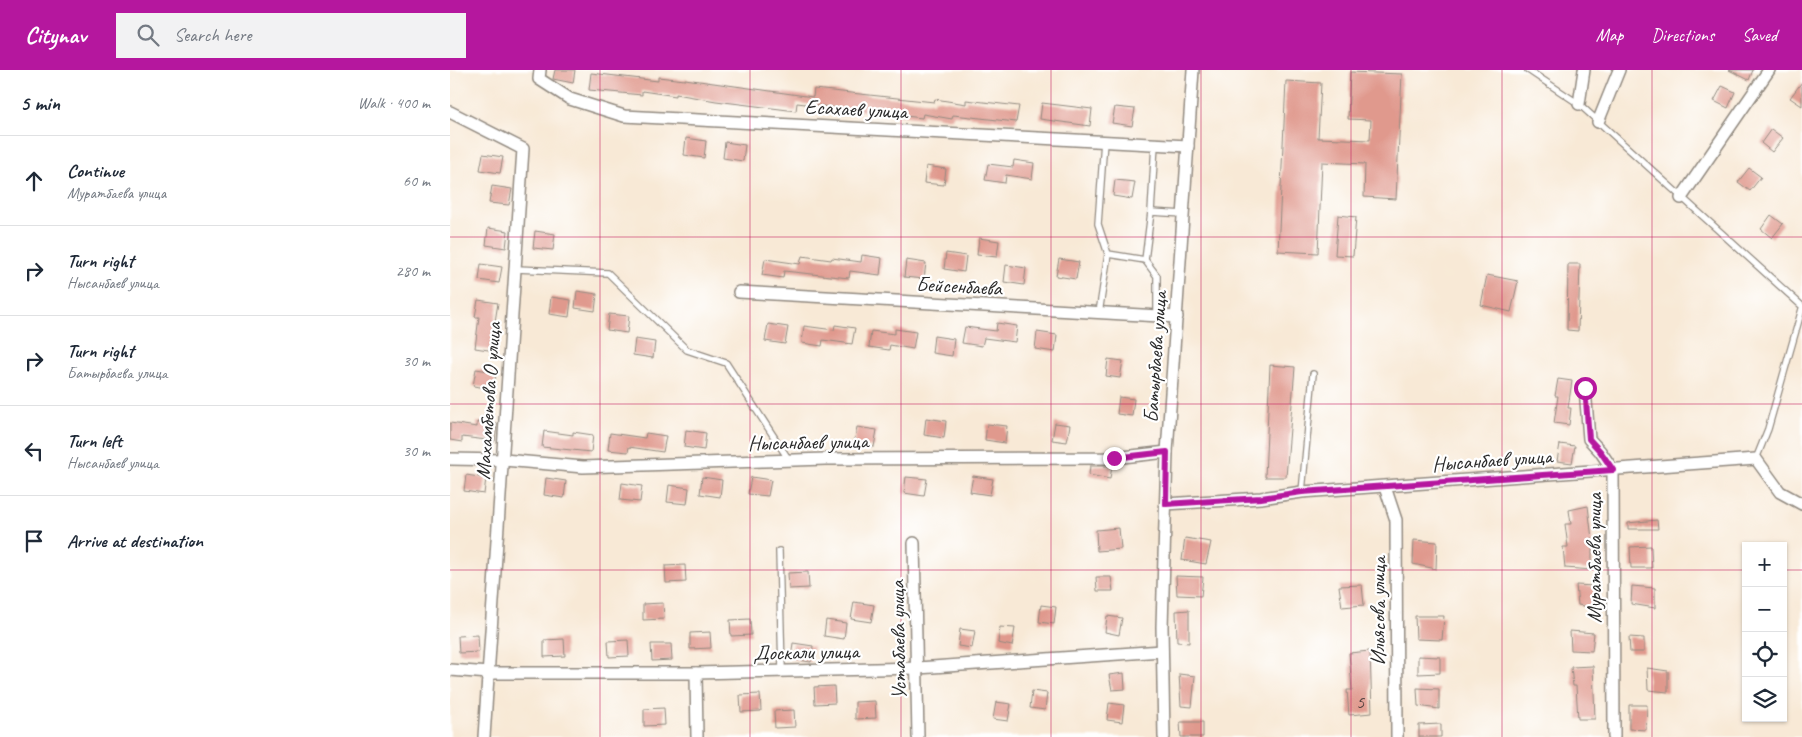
<!DOCTYPE html>
<meta charset="utf-8">
<style>
:root{--surface:#fff;--page:#f2f2f3;--text:#1f2937;--muted:#747a83;--line:#e0e1e3;--accent:#b5179e}
body{margin:0;font-family:Caveat,sans-serif;background:var(--page);color:var(--text)}
.controls{position:absolute;right:15px;bottom:15px;display:grid;overflow:hidden;border-radius:0px;box-shadow:0 1px 4px #0004}
.controls button{width:45px;height:45px;display:grid;place-items:center;padding:0;border:0;border-bottom:1px solid var(--line);background:var(--surface);color:var(--text);font:25px sans-serif}
.stop{position:absolute;width:15px;height:15px;margin:-11px;border:4px solid #b5179e;border-radius:50%;background:#fff}
.stop.end{background:#b5179e;border-color:#fff;box-shadow:0 1px 5px #0008}
.list{margin:0;padding:0;list-style:none}
h2{display:flex;justify-content:space-between;align-items:center;height:65px;margin:0;padding:0 20px;font-size:21px}
h2 small{font-size:16px;font-weight:400;color:var(--muted)}
.list li{display:grid;grid-template-columns:32px 1fr auto;gap:15px;align-items:center;box-sizing:border-box;height:90px;padding:0 20px;border-top:1px solid var(--line)}
.list b{display:block;font-size:19px;white-space:nowrap}
.list p{margin:0;font-size:16px;white-space:nowrap;color:var(--muted)}
.list em{font-size:16px;font-style:normal;color:var(--muted)}
.icon{flex:none;width:28px;height:28px;fill:none;stroke:currentColor;stroke-width:2;stroke-linecap:round;stroke-linejoin:round}
.map{position:relative;flex:none;width:1352px;height:667px;overflow:hidden}
header{display:flex;align-items:center;gap:30px;box-sizing:border-box;height:70px;padding:0 25px;background:var(--accent);color:#fff}
header strong{font-size:24px}
nav{display:flex;gap:28px;margin-inline-start:auto;font-size:18px}
.search{width:350px;height:45px;background:var(--page);display:flex;align-items:center;gap:12px;box-sizing:border-box;padding:0 18px;border-radius:0px;color:var(--muted);font-size:19px}
main{display:flex}
aside{flex:1;background:var(--surface)}
.map>svg:first-child{display:block}
.building{fill:#e0998d}
.lines{fill:none;stroke-linecap:round;stroke-linejoin:round}
.lane-casing{stroke:#928a80;stroke-width:8}
.street-casing{stroke:#928a80;stroke-width:14}
.lane{stroke:#fff;stroke-width:5.5}
.street{stroke:#fff;stroke-width:11}
.route{stroke:#b5179e;stroke-width:6}
.grid{fill:none;stroke:#c2185b;stroke-width:1;stroke-opacity:0.55}
.labels{text-anchor:middle;dominant-baseline:central;stroke-width:4.5;stroke-linejoin:round;paint-order:stroke}
.number-label{font-size:19px;fill:#584644}
.street-label{font-size:21px;fill:#2b2b2b;stroke:#fff}
</style>
<header>
<strong>Citynav</strong>
<div class="search"><svg class="icon" aria-label="search" viewBox="0 0 24 24"><circle cx="10" cy="10" r="6"/><path d="M15 15l6 6"/></svg>Search here</div>
<nav><a>Map</a><a>Directions</a><a>Saved</a></nav>
</header>
<main>
<aside>
<h2>5 min<small>Walk · 400 m</small></h2>
<ul class="list">
<li><svg class="icon" aria-label="ahead" viewBox="0 0 24 24"><path d="M12 20V5M6 11l6-6 6 6"/></svg><div><b>Continue</b><p>Муратбаева улица</p></div><em>60 m</em></li>
<li><svg class="icon" aria-label="right" viewBox="0 0 24 24"><path d="M7 20v-9h11M14 6l5 5-5 5"/></svg><div><b>Turn right</b><p>Нысанбаев улица</p></div><em>280 m</em></li>
<li><svg class="icon" aria-label="right" viewBox="0 0 24 24"><path d="M7 20v-9h11M14 6l5 5-5 5"/></svg><div><b>Turn right</b><p>Батырбаева улица</p></div><em>30 m</em></li>
<li><svg class="icon" aria-label="left" viewBox="0 0 24 24"><path d="M17 20v-9H6M10 6l-5 5 5 5"/></svg><div><b>Turn left</b><p>Нысанбаев улица</p></div><em>30 m</em></li>
<li><svg class="icon" aria-label="arrive" viewBox="0 0 24 24"><path d="M6 21V4h12l-3 4 3 4H6"/></svg><div><b>Arrive at destination</b></div></li>
</ul>
</aside>
<div class="map">
<svg width="1352" height="667" viewBox="0 0 1352 667">
<rect width="100%" height="100%" fill="#fff"/>
<filter id="ink" filterUnits="userSpaceOnUse"><feTurbulence type="fractalNoise" baseFrequency=".02" numOctaves="2"/><feDisplacementMap in="SourceGraphic" scale="10" xChannelSelector="R" yChannelSelector="G"/><feConvolveMatrix kernelMatrix="1 2 1 2 8 2 1 2 1" color-interpolation-filters="sRGB"/></filter>
<filter id="wash" filterUnits="userSpaceOnUse"><feTurbulence type="fractalNoise" baseFrequency=".0096" numOctaves="4" result="noise"/><feDisplacementMap in="SourceGraphic" scale="20" xChannelSelector="R" yChannelSelector="G"/><feGaussianBlur stdDeviation="1.12" result="paint"/><feColorMatrix in="noise" values="0 0 0 0 0 0 0 0 0 0 0 0 0 0 0 0 0 1.4 0 .05"/><feComposite in="paint" operator="in"/></filter>
<g filter="url(#wash)">
<rect width="100%" height="100%" fill="#f8e9d6"/>
<g id="blocks">
<!-- building -->
<g class="building">
<polygon points="105,0 125,0 123,13 103,9"/>
<polygon points="1279,0 1303,0 1299,10"/>
<polygon points="900,2 952,4 946,129 914,127 915,94 872,92 868,183 828,181 836,11 871,13 868,68 920,70 921,50 898,49"/>
<polygon points="141,3 208,11 208,7 235,10 235,9 363,27 364,19 484,32 485,29 516,34 516,30 569,36 566,52 503,45 502,49 473,44 472,48 347,33 346,41 266,31 226,24 226,26 192,21 192,25 139,20"/>
<polygon points="1352,12 1352,36 1340,28"/>
<polygon points="1272,16 1285,22 1278,38 1264,31"/>
<polygon points="592,33 642,39 640,56 590,49"/>
<polygon points="665,37 685,39 682,56 662,53"/>
<polygon points="1321,59 1333,68 1322,82 1311,73"/>
<polygon points="236,68 256,71 254,88 234,85"/>
<polygon points="275,72 295,75 293,91 273,88"/>
<polygon points="33,84 53,87 50,103 30,100"/>
<polygon points="564,90 584,93 582,109 556,105 555,113 535,110 538,94 563,97"/>
<polygon points="476,96 496,99 494,115 474,113"/>
<polygon points="1299,98 1311,107 1300,121 1288,112"/>
<polygon points="665,110 685,112 682,129 663,126"/>
<polygon points="42,116 62,119 59,135 39,133"/>
<polygon points="888,145 906,147 903,186 885,185"/>
<polygon points="1321,145 1333,154 1322,168 1311,159"/>
<polygon points="38,158 58,161 56,178 36,175"/>
<polygon points="85,161 105,164 103,180 83,178"/>
<polygon points="529,168 549,171 547,187 527,185"/>
<polygon points="496,183 516,186 514,202 494,199"/>
<polygon points="412,185 432,188 430,205 400,201 399,208 334,201 333,208 312,205 315,189 350,194 352,186 381,190 382,188 411,192"/>
<polygon points="609,189 629,192 626,209 606,206"/>
<polygon points="456,190 476,193 474,209 454,207"/>
<polygon points="31,194 52,197 49,213 29,210"/>
<polygon points="1118,194 1130,194 1128,261 1117,260"/>
<polygon points="556,195 576,198 574,215 554,212"/>
<polygon points="1037,205 1068,211 1061,242 1031,235"/>
<polygon points="127,221 147,224 145,241 125,238"/>
<polygon points="101,227 121,230 119,247 99,244"/>
<polygon points="28,230 48,233 43,264 47,264 45,281 25,278 29,247 25,247"/>
<polygon points="159,244 179,246 177,263 157,260"/>
<polygon points="547,253 567,256 565,272 534,268 532,276 512,273 515,257 546,261"/>
<polygon points="318,254 338,257 335,274 315,271"/>
<polygon points="385,255 405,258 402,274 373,270 372,276 352,273 354,256 384,260"/>
<polygon points="445,259 466,262 463,279 440,275 439,280 419,277 421,261 445,264"/>
<polygon points="587,262 607,265 605,282 585,279"/>
<polygon points="484,266 504,269 502,286 482,283"/>
<polygon points="185,269 205,272 203,288 183,285"/>
<polygon points="658,289 673,291 670,308 656,306"/>
<polygon points="820,295 845,297 836,407 815,407"/>
<polygon points="26,299 46,302 44,319 23,316"/>
<polygon points="1108,309 1122,311 1118,338 1121,338 1119,355 1104,353 1108,326 1105,326"/>
<polygon points="669,327 684,329 682,346 667,344"/>
<polygon points="476,348 496,351 494,368 474,365"/>
<polygon points="27,352 47,354 45,371 12,367 12,372 0,370 0,353 27,357"/>
<polygon points="605,353 620,355 617,372 602,370"/>
<polygon points="537,354 557,356 555,373 535,370"/>
<polygon points="407,357 427,360 424,377 404,374"/>
<polygon points="236,360 256,363 254,380 234,377"/>
<polygon points="94,361 123,365 123,362 143,365 141,382 92,377"/>
<polygon points="160,363 195,368 196,363 216,366 213,382 179,377 178,382 158,380"/>
<polygon points="1110,374 1125,376 1122,393 1107,391"/>
<polygon points="640,396 662,396 660,409 639,405"/>
<polygon points="16,405 36,408 34,424 14,421"/>
<polygon points="523,406 543,409 540,425 520,422"/>
<polygon points="252,407 272,410 270,427 250,424"/>
<polygon points="301,407 321,410 318,426 298,424"/>
<polygon points="456,407 477,409 474,426 454,423"/>
<polygon points="96,408 116,411 114,428 94,425"/>
<polygon points="172,413 192,416 190,432 170,430"/>
<polygon points="219,415 239,418 237,434 217,432"/>
<polygon points="1138,436 1142,469 1142,500 1115,498 1113,477 1118,477 1115,454 1121,454 1119,440"/>
<polygon points="1207,450 1208,459 1178,459 1178,453"/>
<polygon points="669,458 671,479 647,481 646,460"/>
<polygon points="735,468 761,472 756,494 732,490"/>
<polygon points="964,470 987,472 986,499 963,494"/>
<polygon points="1201,476 1202,498 1181,498 1180,477"/>
<polygon points="235,495 236,512 216,513 215,496"/>
<polygon points="358,502 359,518 339,519 338,503"/>
<polygon points="726,506 753,507 751,526 727,525"/>
<polygon points="646,507 661,507 663,521 647,521"/>
<polygon points="912,515 914,535 892,537 889,516"/>
<polygon points="1126,515 1144,516 1144,538 1128,535"/>
<polygon points="1182,516 1205,518 1205,538 1181,534"/>
<polygon points="404,532 424,535 421,552 401,549"/>
<polygon points="213,533 214,549 193,550 193,534"/>
<polygon points="591,535 606,537 604,554 589,552"/>
<polygon points="739,540 739,573 727,572 726,541"/>
<polygon points="657,546 672,548 669,565 655,562"/>
<polygon points="965,546 994,546 992,570 966,569"/>
<polygon points="300,549 301,565 281,566 280,550"/>
<polygon points="376,550 396,553 394,569 374,566"/>
<polygon points="550,557 565,558 562,576 548,573"/>
<polygon points="510,559 525,561 522,578 508,576"/>
<polygon points="1120,561 1144,563 1142,581 1121,580"/>
<polygon points="260,562 261,578 240,579 240,563"/>
<polygon points="28,565 29,582 9,583 8,566"/>
<polygon points="1179,567 1194,568 1194,582 1180,582"/>
<polygon points="114,569 115,586 94,587 94,570"/>
<polygon points="178,570 179,586 159,587 158,571"/>
<polygon points="343,573 363,576 361,592 341,589"/>
<polygon points="201,574 221,574 222,590 202,591"/>
<polygon points="920,581 922,643 899,645 897,620 902,620 899,583"/>
<polygon points="968,586 990,587 990,603 968,604"/>
<polygon points="1143,596 1145,649 1128,649 1126,616 1123,616 1121,597"/>
<polygon points="1197,598 1218,601 1218,622 1198,620"/>
<polygon points="674,603 675,619 662,620 659,605"/>
<polygon points="729,604 745,606 742,637 731,636"/>
<polygon points="384,616 385,633 365,634 364,617"/>
<polygon points="967,618 989,619 989,639 968,636"/>
<polygon points="582,621 597,623 595,640 580,638"/>
<polygon points="310,624 311,641 291,642 290,625"/>
<polygon points="425,631 426,648 405,649 405,632"/>
<polygon points="546,632 561,634 558,651 543,649"/>
<polygon points="659,633 674,635 672,652 657,650"/>
<polygon points="1179,635 1197,635 1196,660 1179,659"/>
<polygon points="214,638 215,655 194,656 194,639"/>
<polygon points="344,640 345,657 325,658 324,641"/>
<polygon points="730,652 753,652 753,667 731,667"/>
<polygon points="991,654 991,667 969,667 969,655"/>
</g>
</g>
</g>
<g filter="url(#ink)">
<use href="#blocks" fill-opacity="0" stroke="#928a80" stroke-width="1"/>
<g class="lines">
<!-- lane casing -->
<g class="lane-casing">
<g id="lane">
<polyline points="1078,0 1129,34 1352,236"/>
<polyline points="705,74 701,142 695,190 707,206 707,246"/>
<polyline points="701,142 734,144"/>
<polyline points="658,184 695,190"/>
<polyline points="66,199 158,203 237,280 276,293 339,390"/>
<polyline points="649,243 658,184 648,154 654,71"/>
<polyline points="1306,389 1318,359 1352,239"/>
<polyline points="852,422 863,304"/>
<polyline points="329,481 332,601"/>
</g>
</g>
<!-- street casing -->
<g class="street-casing">
<g id="street">
<polyline points="90,0 89,9 120,29 174,46 738,76"/>
<polyline points="1129,34 1134,0"/>
<polyline points="0,42 73,79 34,667"/>
<polyline points="1148,52 1169,0"/>
<polyline points="1231,128 1319,0"/>
<polyline points="289,222 727,247"/>
<polyline points="1135,318 1139,369 1150,381 1163,400 1164,667"/>
<polyline points="0,389 54,390 133,397 376,389 664,388 717,382"/>
<polyline points="935,417 946,450 947,667"/>
<polyline points="716,434 811,428 852,422 1306,389 1330,422 1352,434"/>
<polyline points="464,473 468,667"/>
<polyline points="0,600 39,603 246,603 468,598 712,581"/>
<polyline points="246,603 247,667"/>
<polyline points="714,667 712,557 717,382 743,0"/>
</g>
</g>
<!-- lane -->
<use href="#lane" class="lane"/>
<!-- street -->
<use href="#street" class="street"/>
</g>
</g>
<g class="lines" filter="url(#ink)">
<!-- route -->
<polyline class="route" points="664,388 717,382 716,434 811,428 852,422 1163,400 1150,381 1139,369 1135,318"/>
</g>
<!-- grid -->
<path class="grid" d="M 150,0 L 150,667M 300,0 L 300,667M 451,0 L 451,667M 601,0 L 601,667M 751,0 L 751,667M 901,0 L 901,667M 1052,0 L 1052,667M 1202,0 L 1202,667M 0,167 L 1352,167M 0,334 L 1352,334M 0,500 L 1296,500M 1333,500 L 1352,500"/>
<g class="labels">
<!-- number labels -->
<g class="number-label">
<text x="910" y="632">5</text>
</g>
<!-- street labels -->
<g class="street-label">
<text transform="translate(406 39) rotate(3)">Есахаев улица</text>
<text transform="translate(509 216) rotate(3)">Бейсенбаева</text>
<text transform="translate(705 287) rotate(-86)">Батырбаева улица</text>
<text transform="translate(38 331) rotate(-86)">Махамбетова О улица</text>
<text transform="translate(358 372) rotate(-1)">Нысанбаев улица</text>
<text transform="translate(1042 390) rotate(-4)">Нысанбаев улица</text>
<text transform="translate(1144 488) rotate(-90)">Муратбаева улица</text>
<text transform="translate(928 541) rotate(-90)">Ильясова улица</text>
<text transform="translate(448 570) rotate(-91)">Устабаева улица</text>
<text transform="translate(356 582) rotate(-1)">Доскали улица</text>
</g>
</g>
</svg>
<div class="controls">
<button>+</button>
<button>−</button>
<button><svg class="icon" aria-label="locate" viewBox="0 0 24 24"><circle cx="12" cy="12" r="6"/><path d="M12 2v4M12 18v4M2 12h4M18 12h4"/></svg></button>
<button><svg class="icon" aria-label="layers" viewBox="0 0 24 24"><path d="M12 4l9 5-9 5-9-5zM3 14l9 5 9-5"/></svg></button>
</div>
<div class="stop" style="left:1135px;top:318px"></div>
<div class="stop end" style="left:664px;top:388px"></div>
</div>
</main>
